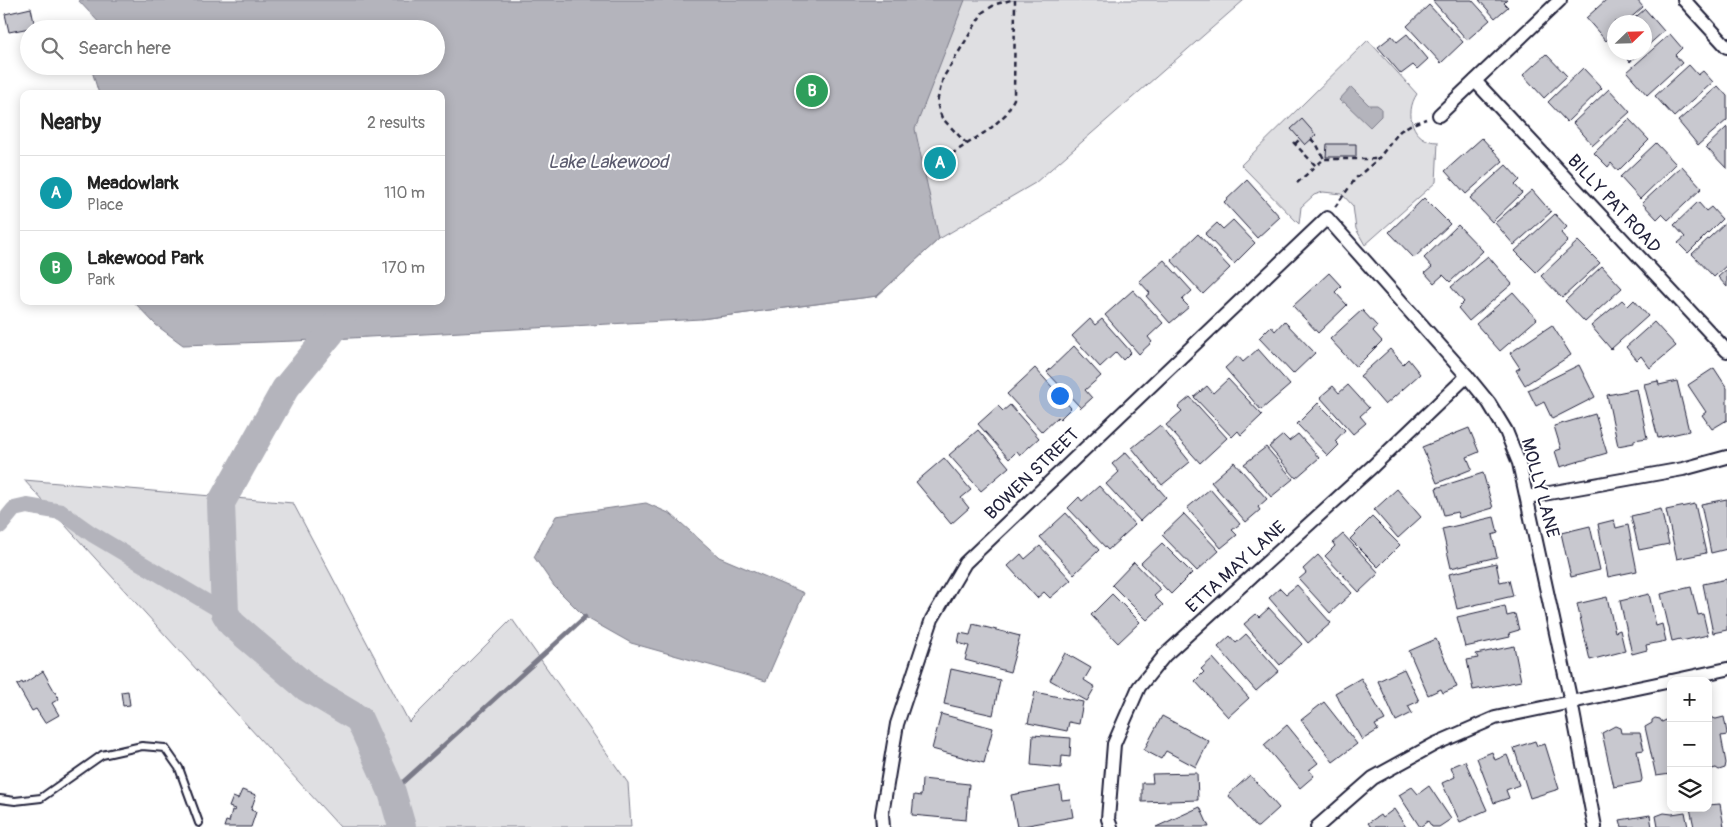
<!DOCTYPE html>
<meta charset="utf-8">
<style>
:root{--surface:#fff;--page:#f6f6f6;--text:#222;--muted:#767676;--line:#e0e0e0;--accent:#ea580c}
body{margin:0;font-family:Pangolin,sans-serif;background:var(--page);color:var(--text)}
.controls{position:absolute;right:15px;bottom:15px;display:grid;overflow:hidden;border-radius:10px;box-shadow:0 2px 12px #0003}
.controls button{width:45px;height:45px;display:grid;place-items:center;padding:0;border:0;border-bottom:1px solid var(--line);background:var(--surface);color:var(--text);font:25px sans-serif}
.compass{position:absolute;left:1607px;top:15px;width:45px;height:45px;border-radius:50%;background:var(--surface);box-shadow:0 2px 12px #0003;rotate:67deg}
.you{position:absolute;left:1059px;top:395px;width:18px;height:18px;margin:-12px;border:4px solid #fff;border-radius:50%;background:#1a73e8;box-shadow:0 0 0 8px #1a73e833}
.badge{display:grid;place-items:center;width:32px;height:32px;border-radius:50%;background:var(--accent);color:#fff;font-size:16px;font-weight:700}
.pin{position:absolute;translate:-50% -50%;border:2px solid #fff;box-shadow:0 1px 5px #0006}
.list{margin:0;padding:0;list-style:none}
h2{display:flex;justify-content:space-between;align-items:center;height:65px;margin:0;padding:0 20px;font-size:21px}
h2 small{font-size:16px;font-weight:400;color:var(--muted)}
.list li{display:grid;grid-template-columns:32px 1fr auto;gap:15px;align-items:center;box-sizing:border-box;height:75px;padding:0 20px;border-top:1px solid var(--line)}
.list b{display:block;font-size:19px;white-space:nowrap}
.list p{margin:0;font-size:16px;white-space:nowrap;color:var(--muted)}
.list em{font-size:16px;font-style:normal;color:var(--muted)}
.icon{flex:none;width:28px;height:28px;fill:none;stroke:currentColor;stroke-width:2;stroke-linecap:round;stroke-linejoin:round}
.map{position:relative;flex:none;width:1727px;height:827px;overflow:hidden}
.search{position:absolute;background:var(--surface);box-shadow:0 2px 12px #0003;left:20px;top:20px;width:425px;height:55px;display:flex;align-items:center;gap:12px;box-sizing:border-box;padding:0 18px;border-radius:28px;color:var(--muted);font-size:19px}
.panel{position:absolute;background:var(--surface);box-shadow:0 2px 12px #0003;left:20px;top:90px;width:425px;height:215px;border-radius:10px}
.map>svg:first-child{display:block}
.green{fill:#dfdfe2;stroke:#80808e}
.water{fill:#b4b4bc;stroke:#7a7a88}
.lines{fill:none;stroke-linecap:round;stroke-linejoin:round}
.stream{stroke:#7a7a88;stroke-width:4.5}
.canal{stroke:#b4b4bc;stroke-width:16}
.river{stroke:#b4b4bc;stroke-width:28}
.building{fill:#c8c8cf;stroke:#22223b}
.lane-casing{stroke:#22223b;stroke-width:10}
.street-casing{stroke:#22223b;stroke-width:16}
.path{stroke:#22223b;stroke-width:2.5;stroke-dasharray:5 4;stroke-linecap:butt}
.lane{stroke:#fff;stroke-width:6}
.street{stroke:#fff;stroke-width:12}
.labels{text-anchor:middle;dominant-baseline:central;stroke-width:4;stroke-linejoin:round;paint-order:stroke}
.street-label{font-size:18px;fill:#22223b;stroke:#fff}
.water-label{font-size:19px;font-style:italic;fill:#5c5c6f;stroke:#fff}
</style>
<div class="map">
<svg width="1727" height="827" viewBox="0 0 1727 827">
<rect width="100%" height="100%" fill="#fff"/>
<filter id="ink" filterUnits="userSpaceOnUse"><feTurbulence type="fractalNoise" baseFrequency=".02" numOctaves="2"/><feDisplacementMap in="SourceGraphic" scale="10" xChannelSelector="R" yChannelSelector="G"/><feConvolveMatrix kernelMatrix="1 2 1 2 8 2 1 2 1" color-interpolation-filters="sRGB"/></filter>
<g filter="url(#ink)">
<!-- green -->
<g class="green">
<polygon points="471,0 1244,0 1035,183 939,239 877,296 701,319"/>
<path d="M 1368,40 L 1417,94 C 1404,113 1412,142 1438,142 L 1436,182 L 1365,245 L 1356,229 L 1353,206 L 1342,194 L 1323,192 L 1314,195 L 1301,207 L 1299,224 L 1241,165 Z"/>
<polygon points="24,480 293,503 409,722 512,619 628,783 631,827 340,827"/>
</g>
<!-- water -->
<g class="water">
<polygon points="78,0 965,0 915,129 939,239 877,296 701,319 295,341 183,345 156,325 133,301 441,301 441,94 99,94 92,71 106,66 436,66 436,29 105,29"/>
<polygon points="1351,87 1369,105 1377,105 1381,108 1381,116 1370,127 1344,102 1342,103 1339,100"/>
<polygon points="646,503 671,514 719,557 804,593 766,681 631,643 585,617 554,586 534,557 556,516"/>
</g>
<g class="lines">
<!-- stream -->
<polyline class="stream" points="392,792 585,617"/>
<!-- canal -->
<polyline class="canal" points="0,526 14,509 27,506 61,512 92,534 225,613"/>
<!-- river -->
<polyline class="river" points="351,301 330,334 285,389 221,503 225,613 232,624 307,688 359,719 392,792 402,827"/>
</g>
<!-- building -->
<g class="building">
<polygon points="1435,0 1472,0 1490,20 1467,40 1433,1"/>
<polygon points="1479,0 1507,0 1504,3 1508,7 1495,18"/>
<polygon points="1606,0 1637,0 1643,7 1626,22 1614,22 1614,33 1606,41 1586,18"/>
<polygon points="1429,5 1463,42 1441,63 1407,26"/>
<polygon points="31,8 35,27 9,32 5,14"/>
<polygon points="1645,9 1664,31 1644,49 1644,22 1630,22"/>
<polygon points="1407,34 1428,59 1417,69 1413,65 1401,74 1378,47 1392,36 1397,42"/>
<polygon points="1670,34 1682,48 1675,55 1682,63 1647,95 1627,72"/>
<polygon points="1622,52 1641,52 1630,62"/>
<polygon points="1546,54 1567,76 1544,98 1523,75"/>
<polygon points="1689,65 1698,75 1703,71 1713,82 1674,117 1655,96"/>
<polygon points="1583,68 1602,88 1567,122 1548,102"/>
<polygon points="1718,86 1727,96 1727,120 1698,145 1678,121"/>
<polygon points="1609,89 1630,112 1593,145 1573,123"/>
<polygon points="1302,119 1316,135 1305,145 1291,129"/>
<polygon points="1629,119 1649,140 1618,171 1611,163 1608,167 1594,153"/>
<polygon points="1727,127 1727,169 1706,147"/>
<polygon points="1482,138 1503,161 1466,194 1445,171"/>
<polygon points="1656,143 1676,164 1640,199 1620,177"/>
<polygon points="1327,144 1356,144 1356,157 1326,157"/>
<polygon points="940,149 947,167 937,171 930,153"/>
<polygon points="1506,165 1520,180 1515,185 1522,193 1492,222 1470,198"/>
<polygon points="1682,166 1702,188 1668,220 1662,214 1657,219 1642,203"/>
<polygon points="1247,180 1280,217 1257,238 1224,202"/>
<polygon points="1532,190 1551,212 1514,245 1495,223"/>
<polygon points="1424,198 1450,224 1414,258 1389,232"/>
<polygon points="1698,202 1706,211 1711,207 1722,219 1688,253 1678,243 1685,237 1674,225"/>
<polygon points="1555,214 1567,227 1561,233 1568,241 1536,272 1515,251"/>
<polygon points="1233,220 1255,243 1234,264 1205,234 1217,223 1223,229"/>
<polygon points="1727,221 1727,265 1714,277 1692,254"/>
<polygon points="1458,225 1483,251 1450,282 1443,275 1434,283 1425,273 1432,267 1424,258"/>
<polygon points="1198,234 1230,268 1203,294 1171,260"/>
<polygon points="1578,241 1600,263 1562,298 1541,276"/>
<polygon points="1488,256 1512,284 1469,321 1458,308 1464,302 1451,287"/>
<polygon points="1164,260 1192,291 1182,300 1189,307 1170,323 1146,296 1150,293 1139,281"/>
<polygon points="1602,266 1622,288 1585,322 1565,301"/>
<polygon points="1727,269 1727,287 1718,277"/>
<polygon points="1329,273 1341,286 1335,292 1347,305 1318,333 1293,306"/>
<polygon points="1133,290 1163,323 1148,337 1152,342 1139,354 1105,315"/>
<polygon points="1513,292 1537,319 1500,351 1476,324"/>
<polygon points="1622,300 1628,306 1634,300 1648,316 1611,349 1591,326"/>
<polygon points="1362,310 1377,326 1373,331 1382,341 1356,367 1330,339"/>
<polygon points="1090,319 1095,325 1102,319 1131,352 1123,360 1116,352 1100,367 1072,336"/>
<polygon points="1284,321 1315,353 1293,374 1259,338 1271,326 1275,331"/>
<polygon points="1654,322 1676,346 1650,368 1641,356 1637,360 1626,347"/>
<polygon points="1552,325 1571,355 1525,385 1516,370 1520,368 1510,353"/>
<polygon points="1074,346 1101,376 1085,390 1092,398 1081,408 1047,372"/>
<polygon points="1258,349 1290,385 1261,410 1225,368 1238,356 1243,362"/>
<polygon points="1390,349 1403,364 1408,359 1420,374 1385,405 1360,376"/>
<polygon points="1579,365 1595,397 1552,419 1544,402 1536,406 1528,390"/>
<polygon points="1035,368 1071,408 1060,419 1058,417 1042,432 1007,394"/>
<polygon points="1714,368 1727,388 1727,420 1712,429 1702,415 1706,412 1688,385"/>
<polygon points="1228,379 1262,415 1241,435 1238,431 1232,437 1194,397 1207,386 1213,393"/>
<polygon points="1658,381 1659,385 1677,381 1689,431 1658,438 1644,384"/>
<polygon points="1348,385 1369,408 1360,416 1366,423 1353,434 1320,397 1333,386 1339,393"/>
<polygon points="1637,389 1647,438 1634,440 1634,443 1618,446 1607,395"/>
<polygon points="1190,397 1227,438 1200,463 1166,425 1182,411 1178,407"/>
<polygon points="1318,403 1345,430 1335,441 1339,445 1328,456 1297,424"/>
<polygon points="1010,405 1039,438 1020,455 1017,451 1009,459 978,424 998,406 1003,411"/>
<polygon points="1595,414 1607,453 1560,467 1555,451 1561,449 1554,426"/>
<polygon points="1160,425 1190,462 1162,485 1132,448"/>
<polygon points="1469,428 1479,452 1467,457 1472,469 1437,483 1422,447"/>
<polygon points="978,430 1009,467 981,491 949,455"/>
<polygon points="1298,434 1319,458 1296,478 1269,447 1283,435 1289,441"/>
<polygon points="1266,447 1293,479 1271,497 1244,464"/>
<polygon points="1126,452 1166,497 1140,521 1106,484 1119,472 1112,464"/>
<polygon points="944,458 971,490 961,498 969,508 951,524 916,482"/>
<polygon points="1234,462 1267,499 1258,507 1260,510 1246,522 1211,482"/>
<polygon points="1483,473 1493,508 1459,518 1457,512 1444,515 1436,488"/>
<polygon points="1099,486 1135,525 1108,550 1068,508 1079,497 1082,501"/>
<polygon points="1210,489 1240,524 1232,530 1237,535 1221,548 1187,508"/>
<polygon points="1397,489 1421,517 1398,538 1374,510"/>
<polygon points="1727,499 1727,549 1711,553 1701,504"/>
<polygon points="1695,504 1706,553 1677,559 1666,510"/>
<polygon points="1661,509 1669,544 1639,550 1631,516"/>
<polygon points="1066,513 1099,550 1074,574 1040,537"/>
<polygon points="1184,514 1219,551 1197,571 1162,535"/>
<polygon points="1372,517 1400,545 1378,567 1350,539"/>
<polygon points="1494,517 1498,533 1492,535 1497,557 1451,568 1442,529"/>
<polygon points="1614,520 1616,528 1628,525 1637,571 1608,577 1598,524"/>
<polygon points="1590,526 1600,570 1571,577 1561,533"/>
<polygon points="1343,534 1379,573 1359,592 1325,556 1335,546 1333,543"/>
<polygon points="1162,543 1192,573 1171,594 1141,563"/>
<polygon points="1040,546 1071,580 1050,598 1044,592 1037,598 1008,566 1021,554 1025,559"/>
<polygon points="1318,555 1352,593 1330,613 1299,579 1306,573 1303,569"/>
<polygon points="1134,562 1161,590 1154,596 1163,605 1147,620 1112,585"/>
<polygon points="1496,563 1500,582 1509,580 1513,596 1457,609 1449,574"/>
<polygon points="1727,579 1727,630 1713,633 1703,584"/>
<polygon points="1297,585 1331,623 1308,643 1269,598 1280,588 1286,594"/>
<polygon points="1691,587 1698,615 1703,614 1708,635 1681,641 1680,639 1672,641 1661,594"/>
<polygon points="1112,594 1140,622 1118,643 1091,615"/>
<polygon points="1649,594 1656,626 1662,624 1666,641 1646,645 1647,650 1632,654 1620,601"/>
<polygon points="1607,597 1615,632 1620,630 1625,651 1590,660 1577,604"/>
<polygon points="1505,606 1507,616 1515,614 1519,630 1509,633 1510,637 1465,647 1457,617"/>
<polygon points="1269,608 1302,644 1280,665 1244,624 1256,614 1259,617"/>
<polygon points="973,624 1020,636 1010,672 965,660 969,646 958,643 960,633 970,635"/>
<polygon points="1246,634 1279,671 1256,691 1218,647 1230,636 1236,643"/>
<polygon points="1436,639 1457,687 1443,693 1441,689 1428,695 1409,651"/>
<polygon points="1514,646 1521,681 1473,690 1467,660 1478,658 1476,654"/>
<polygon points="1065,653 1091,668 1084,680 1095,687 1087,701 1050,680"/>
<polygon points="1213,658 1249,698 1228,717 1195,681 1204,672 1201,669"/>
<polygon points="951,669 1000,680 993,715 944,704"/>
<polygon points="1404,669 1419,701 1408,706 1412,713 1396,721 1378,681"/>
<polygon points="43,671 59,699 52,703 59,715 45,723 36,709 32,711 17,685 22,682 23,684"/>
<polygon points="1361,678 1385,720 1375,725 1378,730 1362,740 1335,693"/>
<polygon points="128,691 130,705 123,706 121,692"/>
<polygon points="1035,692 1083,702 1079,724 1069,722 1067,731 1028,723"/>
<polygon points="1324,702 1357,744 1333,762 1301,720"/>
<polygon points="941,714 993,728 984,763 932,749"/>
<polygon points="1162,716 1209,741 1196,767 1166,751 1161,759 1144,750"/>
<polygon points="1709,717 1716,719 1724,717 1727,733 1727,735 1721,736 1726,763 1725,768 1719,770 1716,768 1708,770"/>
<polygon points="1655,718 1660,719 1662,722 1666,720 1671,721 1671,774 1656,776 1645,727 1652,723 1652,720"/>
<polygon points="1287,725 1318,763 1309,770 1314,776 1300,788 1264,745"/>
<polygon points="1615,726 1620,728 1621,733 1640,733 1644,750 1637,751 1642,779 1641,782 1614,787 1602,733"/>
<polygon points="1033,735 1071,738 1070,757 1062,756 1061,768 1031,765"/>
<polygon points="1535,741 1537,746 1545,744 1559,789 1530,798 1514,748"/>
<polygon points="1492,752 1495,760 1507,755 1519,785 1506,790 1509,798 1494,803 1477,758"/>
<polygon points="1465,761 1487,810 1460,822 1442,783 1455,777 1451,767"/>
<polygon points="1197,773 1198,800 1142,802 1142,783 1153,783 1152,774"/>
<polygon points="1250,775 1279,808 1258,827 1256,827 1228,795"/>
<polygon points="922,779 969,784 966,820 912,815 914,795 921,796"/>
<polygon points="1060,786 1062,800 1070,799 1073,817 1017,827 1011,795"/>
<polygon points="1429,786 1451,819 1439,827 1432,827 1428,821 1420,827 1399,795 1412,787 1418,794"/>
<polygon points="242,790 256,795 251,810 256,812 251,827 224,827 226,821 229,822 232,810 234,811 235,809 229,807 233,797 238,799"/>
<polygon points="1720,804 1724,827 1694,827 1690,808 1708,808 1708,805"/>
<polygon points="1200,807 1209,827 1156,827"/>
<polygon points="1394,809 1406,827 1371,827 1368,823 1380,815 1382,818"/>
<polygon points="1685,812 1688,827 1658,827 1656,816 1664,813 1672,814"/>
<polygon points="1650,815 1652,827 1622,827 1620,820"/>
</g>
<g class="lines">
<!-- lane casing -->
<g class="lane-casing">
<polyline id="lane" points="0,799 15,801 41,798 102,755 142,746 165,748 179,768 199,823"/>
</g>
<!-- street casing -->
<g class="street-casing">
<g id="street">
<polyline points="1684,0 1727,47"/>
<polyline points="1475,81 1727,351"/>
<polyline points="1439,115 1560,0"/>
<polyline points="1527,497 1683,469 1727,457"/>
<polyline points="1672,681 1727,669"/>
<polyline points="883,827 882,814 897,724 932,619 965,563 1327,218 1467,376 1489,403 1506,431 1519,463 1571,702 1595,827"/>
<polyline points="1111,827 1108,819 1114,744 1139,687 1165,655 1373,466 1467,376"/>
<polyline points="1317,827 1373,778 1435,744 1495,718 1671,681"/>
</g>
</g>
<!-- path -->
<g class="path">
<polyline points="1311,139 1317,145 1324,159"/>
<polyline points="1293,142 1316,166 1324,159 1376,159"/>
<polyline points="967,144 942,118 939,110 937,102 943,78 983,12 996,4 1011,0"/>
<polyline points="1295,144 1300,139"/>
<polyline points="944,159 990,129 1006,114 1014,99 1015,0"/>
<polyline points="1297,183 1316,166"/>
<polyline points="1335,207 1356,178 1378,159 1400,131 1410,125 1426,119"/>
</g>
<!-- lane -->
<use href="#lane" class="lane"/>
<!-- street -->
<use href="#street" class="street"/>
</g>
</g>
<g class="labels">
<!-- street labels -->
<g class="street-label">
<text transform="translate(1614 204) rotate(47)">BILLY PAT ROAD</text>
<text transform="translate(1032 474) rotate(-44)">BOWEN STREET</text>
<text transform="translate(1540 488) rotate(75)">MOLLY LANE</text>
<text transform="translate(1236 567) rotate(-42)">ETTA MAY LANE</text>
</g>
<!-- water labels -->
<g class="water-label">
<text x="608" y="162">Lake Lakewood</text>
</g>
</g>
</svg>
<div class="controls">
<button>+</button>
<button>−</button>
<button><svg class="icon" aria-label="layers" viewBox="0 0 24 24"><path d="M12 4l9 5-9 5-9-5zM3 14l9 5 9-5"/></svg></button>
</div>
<svg class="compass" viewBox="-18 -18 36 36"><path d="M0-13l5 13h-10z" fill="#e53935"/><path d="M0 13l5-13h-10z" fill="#767676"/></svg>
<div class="you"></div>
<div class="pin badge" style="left:940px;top:163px;background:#0f9aa8">A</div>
<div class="pin badge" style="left:812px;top:91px;background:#2e9e5b">B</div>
<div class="search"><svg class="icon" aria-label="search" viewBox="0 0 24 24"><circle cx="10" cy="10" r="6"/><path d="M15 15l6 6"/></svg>Search here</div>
<section class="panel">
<h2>Nearby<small>2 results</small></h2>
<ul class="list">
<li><span class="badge" style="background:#0f9aa8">A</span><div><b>Meadowlark</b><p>Place</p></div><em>110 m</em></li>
<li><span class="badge" style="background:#2e9e5b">B</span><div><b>Lakewood Park</b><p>Park</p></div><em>170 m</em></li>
</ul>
</section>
</div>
